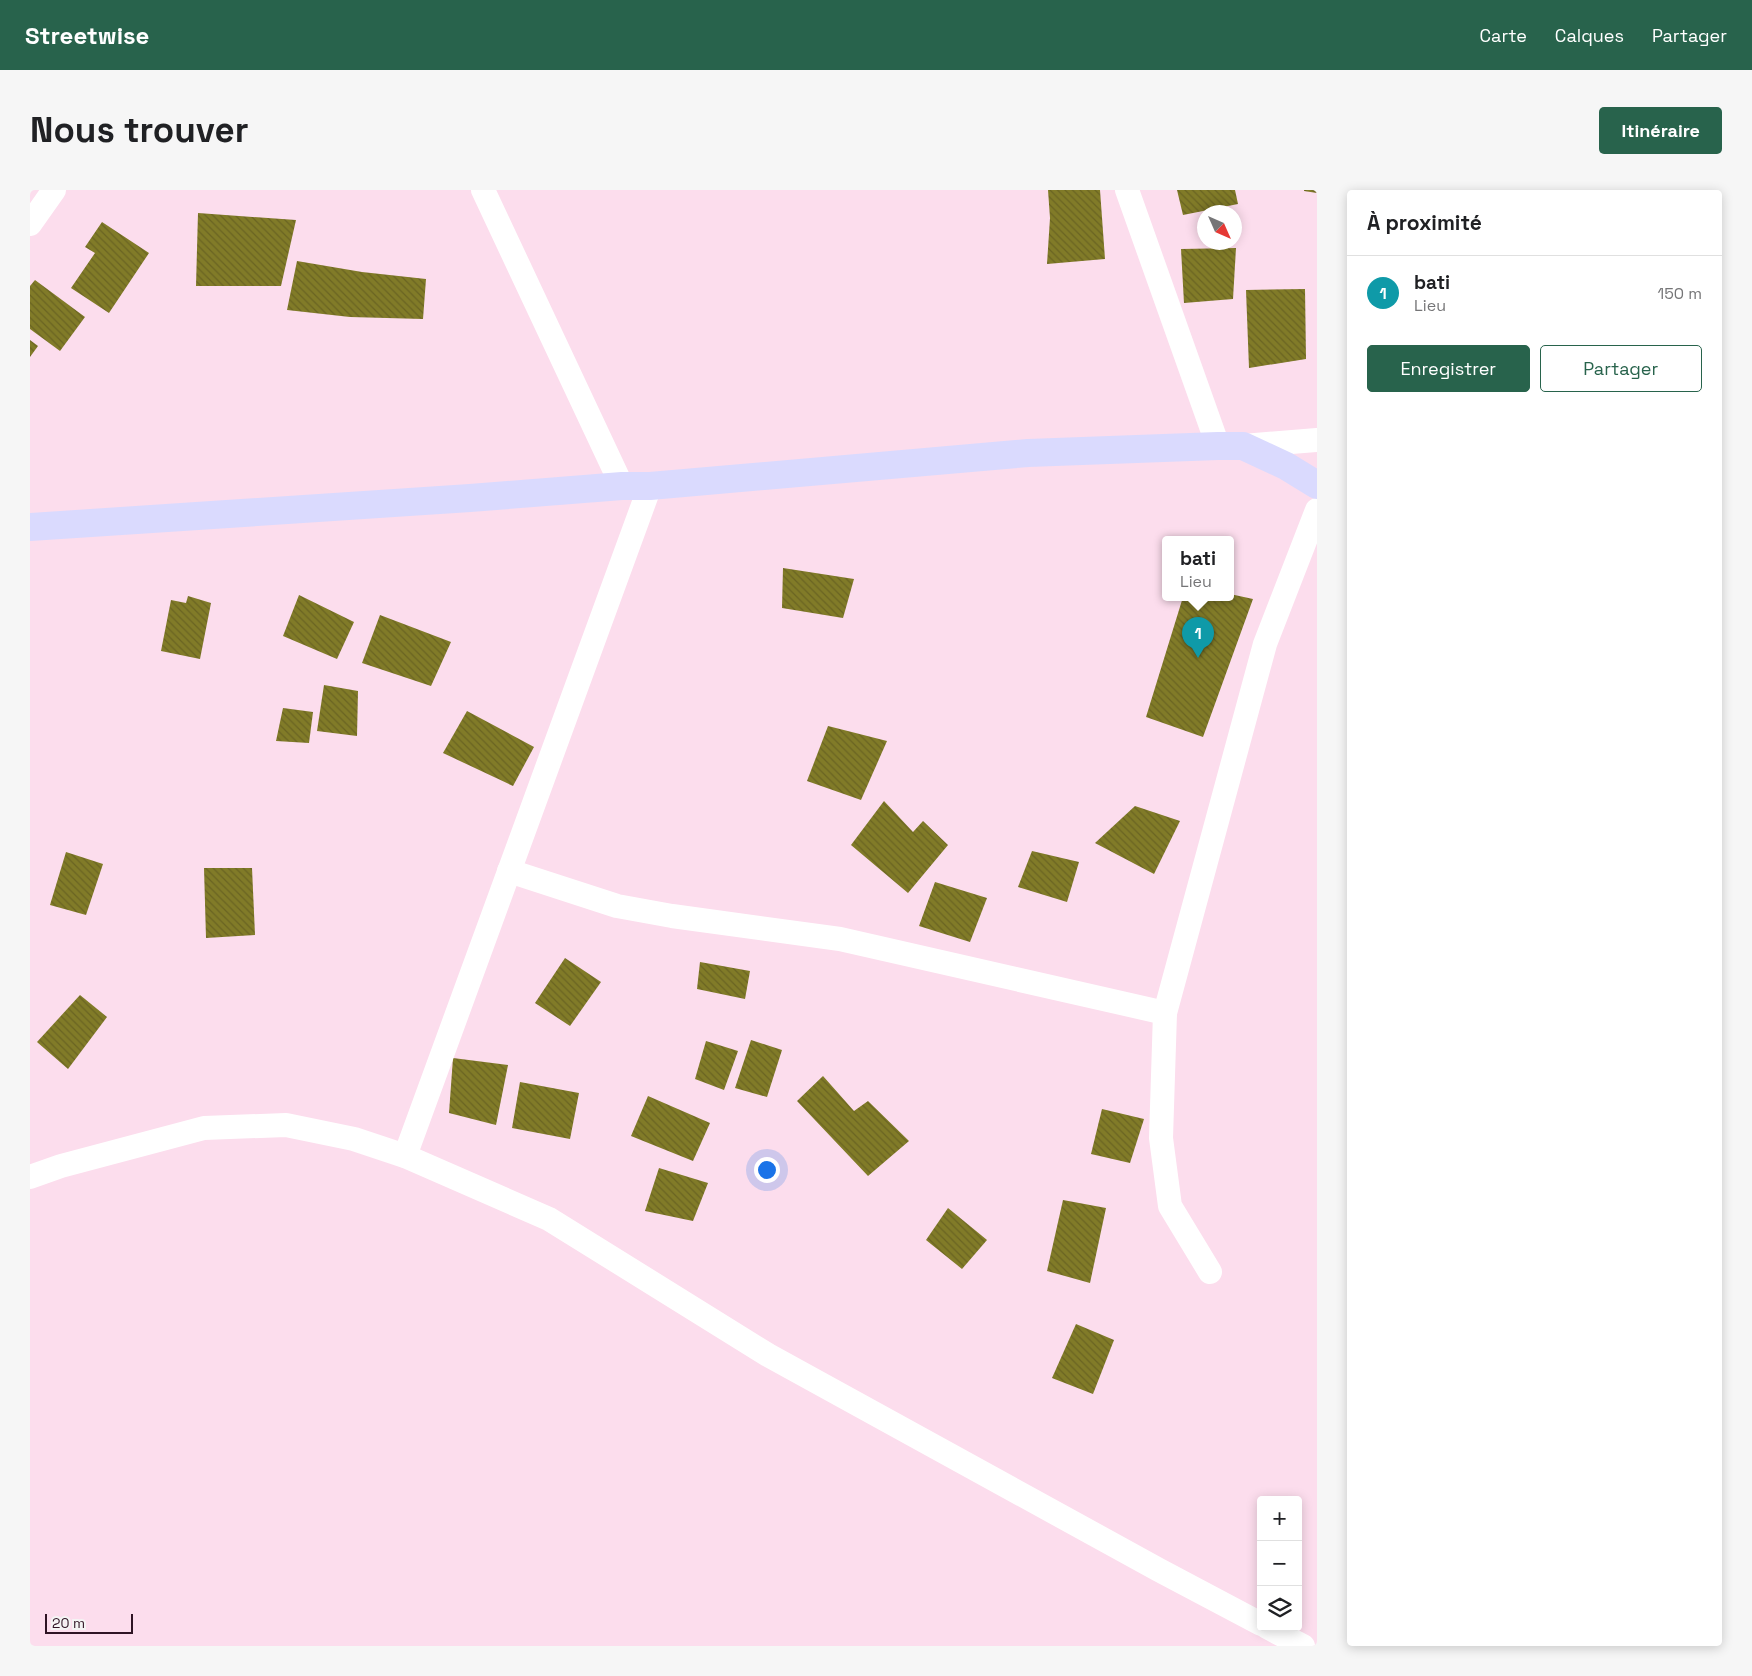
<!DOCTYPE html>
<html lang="fr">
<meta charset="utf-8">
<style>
:root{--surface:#fff;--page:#f6f6f6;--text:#202124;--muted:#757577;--line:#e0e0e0;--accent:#28634c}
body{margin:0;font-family:"Space Grotesk",sans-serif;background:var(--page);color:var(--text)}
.controls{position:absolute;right:15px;bottom:15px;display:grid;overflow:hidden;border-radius:5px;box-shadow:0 2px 12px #0003}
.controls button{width:45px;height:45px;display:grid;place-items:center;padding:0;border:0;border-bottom:1px solid var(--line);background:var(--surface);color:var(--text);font:25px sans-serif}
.compass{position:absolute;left:1167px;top:15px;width:45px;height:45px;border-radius:50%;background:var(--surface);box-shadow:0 2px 12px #0003;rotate:135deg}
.scale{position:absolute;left:15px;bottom:12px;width:88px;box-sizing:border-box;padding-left:5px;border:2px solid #2f1424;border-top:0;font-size:14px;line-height:18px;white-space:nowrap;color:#2f1424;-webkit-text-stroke:4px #f4f4f4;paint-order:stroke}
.you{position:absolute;left:736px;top:979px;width:18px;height:18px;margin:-12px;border:4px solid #fff;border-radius:50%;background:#1a73e8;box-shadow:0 0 0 8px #1a73e833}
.badge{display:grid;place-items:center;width:32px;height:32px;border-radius:50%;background:var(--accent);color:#fff;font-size:16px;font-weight:700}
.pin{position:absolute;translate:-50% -41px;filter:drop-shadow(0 1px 2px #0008)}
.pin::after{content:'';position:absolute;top:26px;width:18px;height:15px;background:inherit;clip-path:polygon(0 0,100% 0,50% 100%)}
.popup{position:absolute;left:1132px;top:346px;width:72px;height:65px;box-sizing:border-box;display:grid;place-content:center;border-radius:5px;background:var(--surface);filter:drop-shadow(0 1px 4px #0005);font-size:16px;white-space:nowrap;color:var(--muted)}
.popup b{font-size:19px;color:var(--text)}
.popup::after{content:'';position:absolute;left:50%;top:100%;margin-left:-10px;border:10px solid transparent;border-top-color:var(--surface)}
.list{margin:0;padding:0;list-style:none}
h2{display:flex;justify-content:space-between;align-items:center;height:65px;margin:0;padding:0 20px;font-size:21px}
h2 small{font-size:16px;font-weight:400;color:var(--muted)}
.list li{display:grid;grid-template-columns:32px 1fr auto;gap:15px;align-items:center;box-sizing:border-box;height:75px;padding:0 20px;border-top:1px solid var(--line)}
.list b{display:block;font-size:19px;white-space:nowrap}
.list p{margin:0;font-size:16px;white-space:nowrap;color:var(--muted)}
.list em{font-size:16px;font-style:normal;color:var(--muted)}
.actions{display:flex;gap:10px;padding:15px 20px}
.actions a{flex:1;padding:11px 0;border:1px solid var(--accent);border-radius:5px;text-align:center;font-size:18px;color:var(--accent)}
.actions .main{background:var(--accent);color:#fff}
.icon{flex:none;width:28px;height:28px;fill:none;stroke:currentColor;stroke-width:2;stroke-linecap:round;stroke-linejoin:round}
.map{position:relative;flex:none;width:1287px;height:1456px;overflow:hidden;border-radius:5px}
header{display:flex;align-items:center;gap:30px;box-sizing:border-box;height:70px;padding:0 25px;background:var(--accent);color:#fff}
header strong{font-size:24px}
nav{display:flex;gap:28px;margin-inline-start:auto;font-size:18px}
.intro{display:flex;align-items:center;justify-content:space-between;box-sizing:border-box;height:120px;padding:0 30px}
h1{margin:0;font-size:35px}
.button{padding:12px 22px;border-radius:5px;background:var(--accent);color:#fff;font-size:18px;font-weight:700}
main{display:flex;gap:30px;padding:0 30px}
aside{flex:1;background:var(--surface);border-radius:5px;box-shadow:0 2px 12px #0003}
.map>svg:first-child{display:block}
.building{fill:url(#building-back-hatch)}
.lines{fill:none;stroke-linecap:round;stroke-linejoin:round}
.minor{stroke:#fff;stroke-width:24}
.trunk{stroke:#dadafe;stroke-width:28}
</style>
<header>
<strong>Streetwise</strong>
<nav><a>Carte</a><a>Calques</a><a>Partager</a></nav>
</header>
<div class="intro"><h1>Nous trouver</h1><a class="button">Itinéraire</a></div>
<main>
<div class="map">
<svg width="1287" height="1456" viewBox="0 0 1287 1456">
<defs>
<pattern id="building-back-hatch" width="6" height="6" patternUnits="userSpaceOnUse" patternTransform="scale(1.25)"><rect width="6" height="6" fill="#817b28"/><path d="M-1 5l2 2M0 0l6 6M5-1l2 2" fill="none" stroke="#6a6422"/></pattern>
</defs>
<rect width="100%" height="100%" fill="#fcdded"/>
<!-- building -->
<g class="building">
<polygon points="1018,0 1070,0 1075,69 1017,74 1020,28"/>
<polygon points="1147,0 1205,0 1208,14 1153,25"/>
<polygon points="1274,0 1287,0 1287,3 1274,1"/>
<polygon points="168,23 266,30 251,96 166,96"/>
<polygon points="72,32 119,63 79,123 41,98 65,63 55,57"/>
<polygon points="1206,58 1203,109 1154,113 1151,59"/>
<polygon points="267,71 332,82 396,89 393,129 320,127 257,120"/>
<polygon points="5,90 55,127 30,161 0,139 0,96"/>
<polygon points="1275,99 1276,169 1219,178 1216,100"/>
<polygon points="0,150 8,156 0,167"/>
<polygon points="753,378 824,389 813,428 752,418"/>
<polygon points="1200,404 1223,409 1173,547 1116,527 1153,407 1200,407"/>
<polygon points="269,405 324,432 307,469 253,446"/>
<polygon points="158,406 181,413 170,469 131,461 141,410 156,413"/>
<polygon points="350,425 421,452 401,496 332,473"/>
<polygon points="294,495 328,501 327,546 287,541"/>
<polygon points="253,518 283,522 279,553 246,551"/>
<polygon points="437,521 504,557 483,596 413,563"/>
<polygon points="798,536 857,551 831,610 777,591"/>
<polygon points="854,611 883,642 893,631 918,655 878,703 821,655"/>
<polygon points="1105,616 1150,631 1124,684 1065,653"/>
<polygon points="1002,661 1049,672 1037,712 988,697"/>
<polygon points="36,662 73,674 56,725 20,715"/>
<polygon points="174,678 222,678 225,745 176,748"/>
<polygon points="905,692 957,708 940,752 889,736"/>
<polygon points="535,768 571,792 540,836 505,813"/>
<polygon points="670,772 720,781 715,809 667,799"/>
<polygon points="50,805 77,827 38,879 7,852"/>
<polygon points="721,850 752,860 737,907 705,898"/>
<polygon points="676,851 708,861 694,900 665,889"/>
<polygon points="423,868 478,875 466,935 419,923"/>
<polygon points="793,886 824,921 838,911 879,951 838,986 767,911"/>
<polygon points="490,892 549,903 540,949 482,938"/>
<polygon points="618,906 680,933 663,971 601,946"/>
<polygon points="1072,919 1114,929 1100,973 1061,964"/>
<polygon points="629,978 678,993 663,1031 615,1021"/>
<polygon points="1033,1010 1076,1018 1060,1093 1017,1081"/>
<polygon points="918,1018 957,1050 932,1079 896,1050"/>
<polygon points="1046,1134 1084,1150 1063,1204 1022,1188"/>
</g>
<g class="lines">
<!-- minor -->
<g class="minor">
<polyline points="453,0 592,296"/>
<polyline points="1097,0 1188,256"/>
<polyline points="0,34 24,0"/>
<polyline points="1213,256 1287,250"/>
<polyline points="479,681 587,716 642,726 810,749 1135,823"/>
<polyline points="375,966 620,296"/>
<polyline points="0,987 31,976 174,938 256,935 324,949 375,966 519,1029 738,1165 1129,1380 1231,1434"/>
<polyline points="1180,1082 1140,1016 1131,948 1135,823 1235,454 1287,320"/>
<polyline points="1237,1437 1273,1456"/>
</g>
<!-- trunk -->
<polyline class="trunk" points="0,337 440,308 592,296 620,296 998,263 1188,256 1213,256 1256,276 1287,295"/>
</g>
</svg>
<div class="controls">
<button>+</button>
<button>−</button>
<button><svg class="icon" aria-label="layers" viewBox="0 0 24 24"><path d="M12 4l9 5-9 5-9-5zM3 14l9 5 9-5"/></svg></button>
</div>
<svg class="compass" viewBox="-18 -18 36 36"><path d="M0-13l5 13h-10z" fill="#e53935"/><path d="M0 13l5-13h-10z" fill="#757577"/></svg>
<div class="scale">20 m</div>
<div class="you"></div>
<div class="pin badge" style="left:1168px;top:468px;background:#0f9aa8">1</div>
<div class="popup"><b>bati</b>Lieu</div>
</div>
<aside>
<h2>À proximité<small></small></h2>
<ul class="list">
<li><span class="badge" style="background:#0f9aa8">1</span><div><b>bati</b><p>Lieu</p></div><em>150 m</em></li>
</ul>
<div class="actions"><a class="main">Enregistrer</a><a>Partager</a></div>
</aside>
</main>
